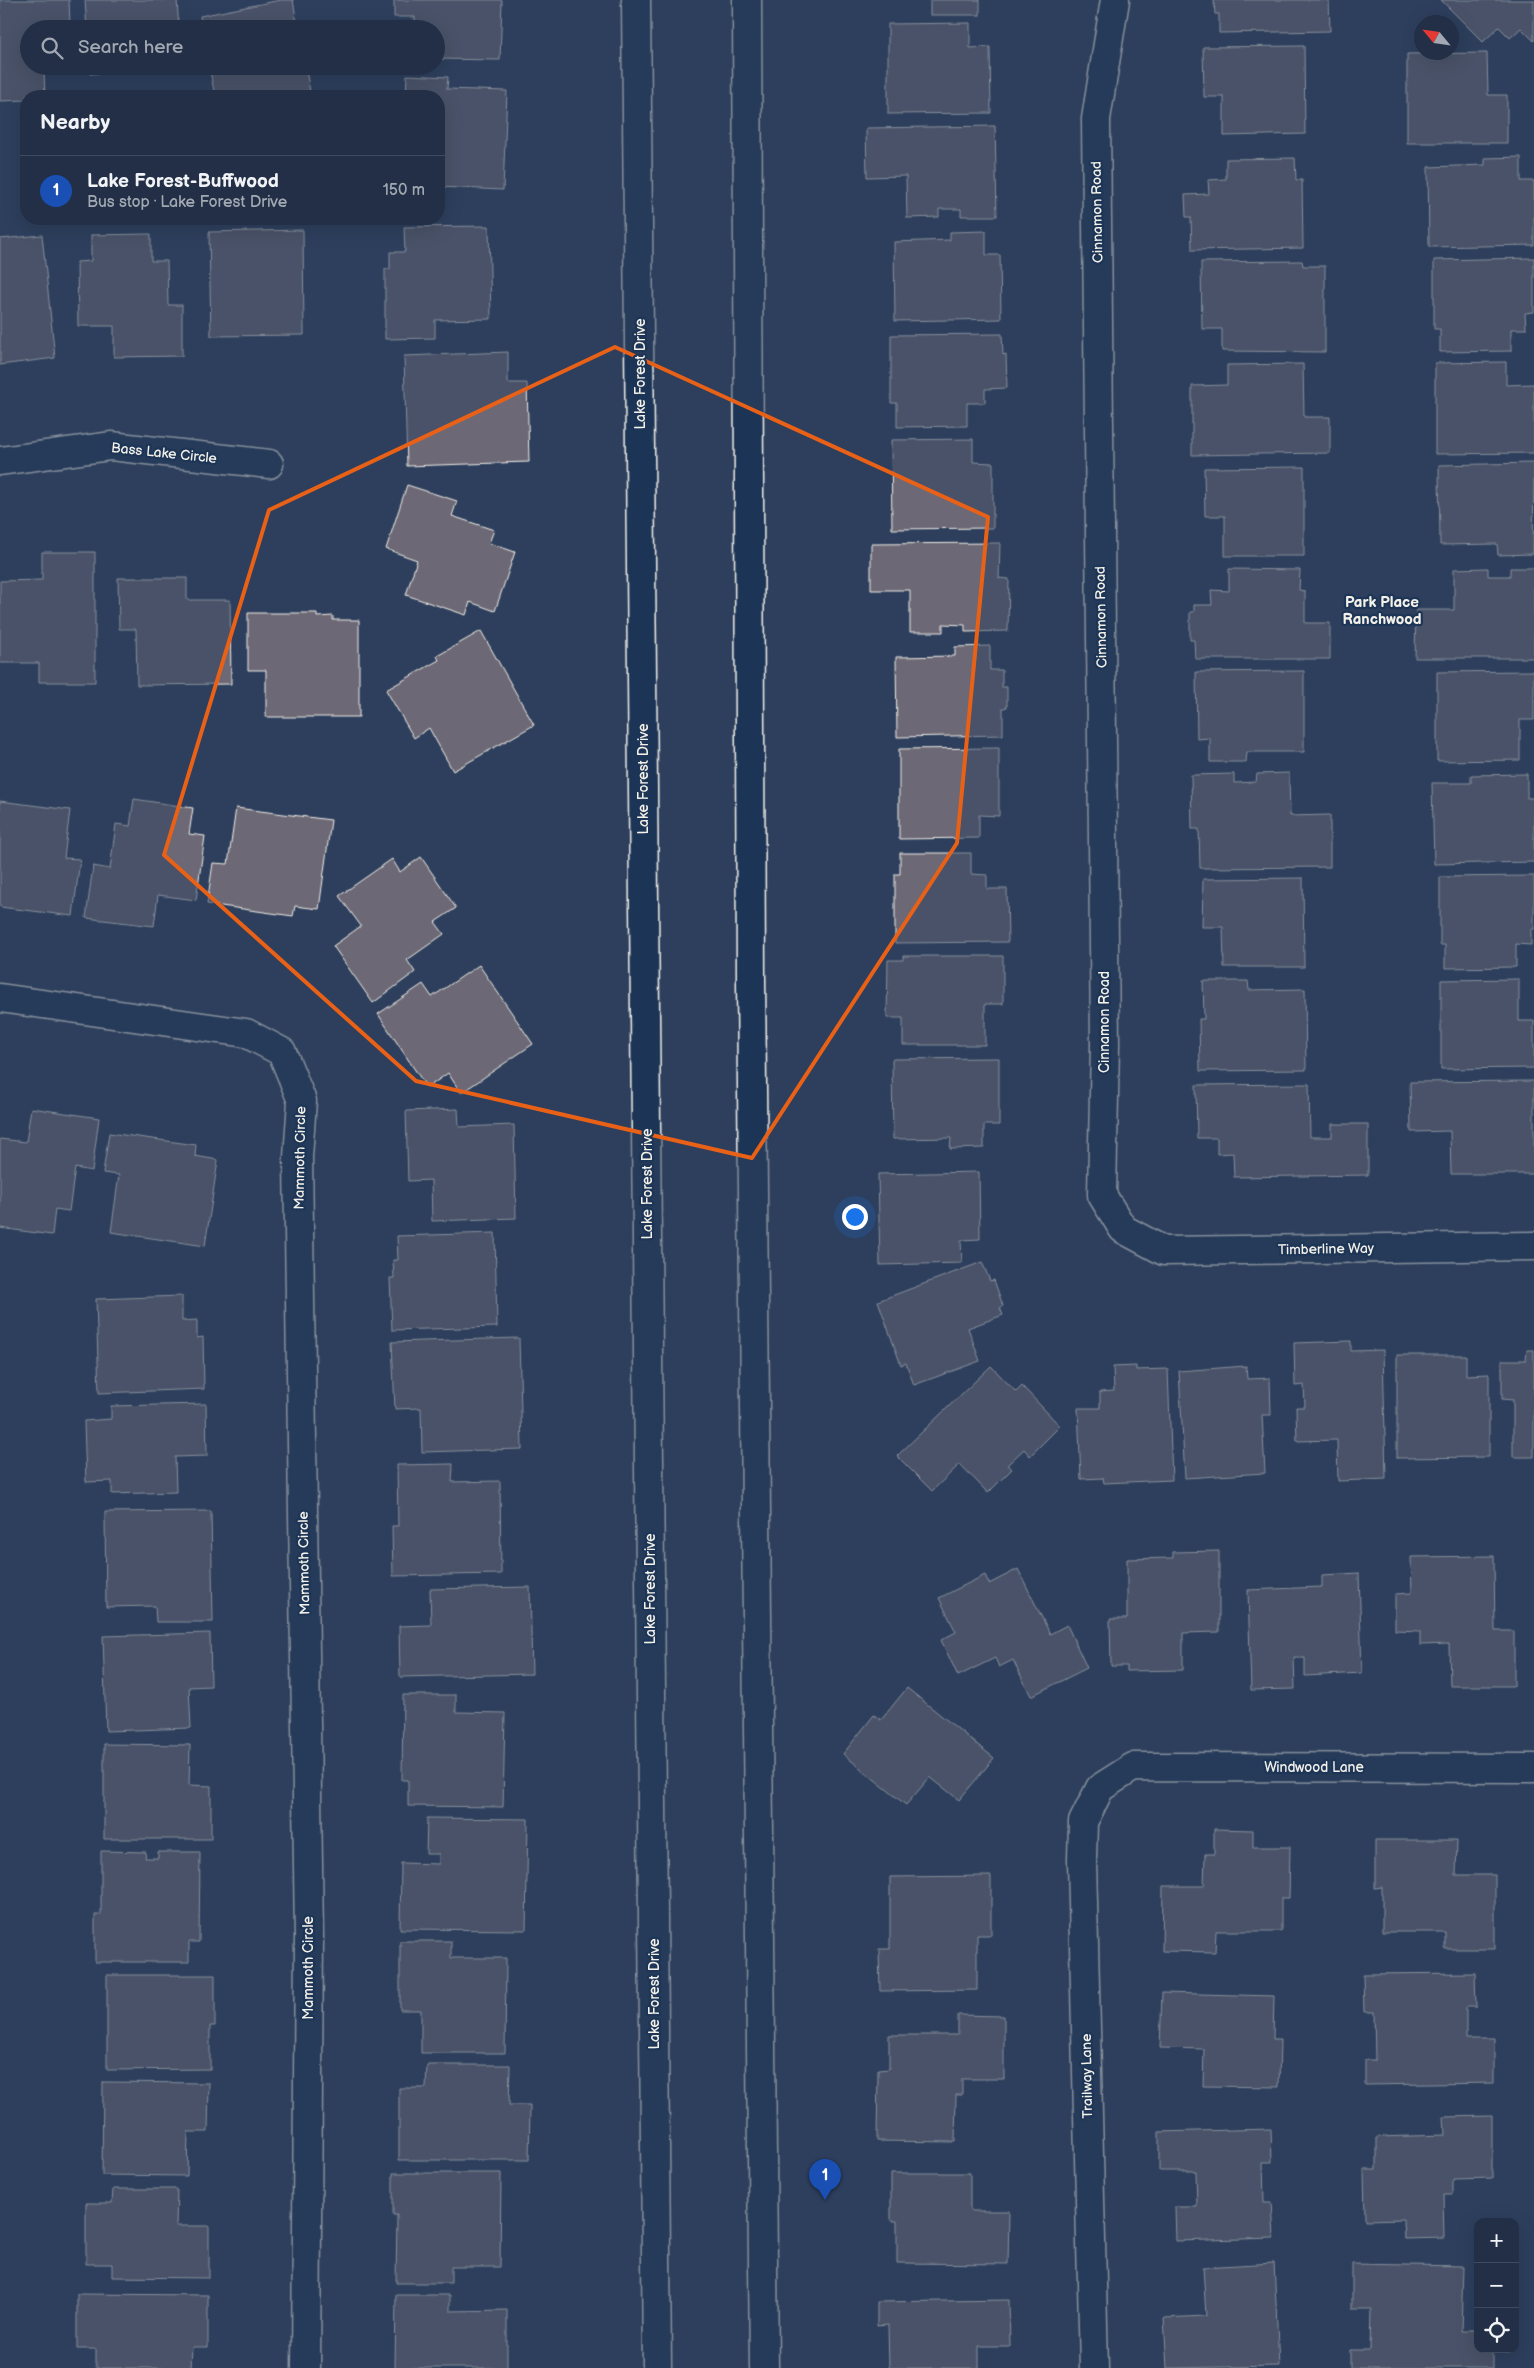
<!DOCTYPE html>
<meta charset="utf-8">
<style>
:root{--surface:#222f46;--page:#2e3b51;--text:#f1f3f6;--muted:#a2a9b3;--line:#3f4a5f;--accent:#90b9f0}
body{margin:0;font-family:"Balsamiq Sans",sans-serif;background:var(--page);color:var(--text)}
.controls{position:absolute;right:15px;bottom:15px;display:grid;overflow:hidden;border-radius:10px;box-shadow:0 5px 20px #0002}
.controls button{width:45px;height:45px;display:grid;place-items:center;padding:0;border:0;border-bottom:1px solid var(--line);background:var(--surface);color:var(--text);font:25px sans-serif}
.compass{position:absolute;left:1414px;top:15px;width:45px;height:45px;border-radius:50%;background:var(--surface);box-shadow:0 5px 20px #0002;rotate:299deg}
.you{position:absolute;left:854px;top:1216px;width:18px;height:18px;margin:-12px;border:4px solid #fff;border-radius:50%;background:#1a73e8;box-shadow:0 0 0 8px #1a73e833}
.badge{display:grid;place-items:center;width:32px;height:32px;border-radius:50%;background:var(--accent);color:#fff;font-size:16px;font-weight:700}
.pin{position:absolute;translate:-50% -41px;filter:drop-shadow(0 1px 2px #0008)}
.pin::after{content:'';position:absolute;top:26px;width:18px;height:15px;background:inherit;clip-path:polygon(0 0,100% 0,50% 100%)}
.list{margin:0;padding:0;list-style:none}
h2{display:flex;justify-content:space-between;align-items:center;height:65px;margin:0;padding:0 20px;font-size:21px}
h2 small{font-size:16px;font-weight:400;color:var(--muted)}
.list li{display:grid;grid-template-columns:32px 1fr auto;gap:15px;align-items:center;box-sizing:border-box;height:70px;padding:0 20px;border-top:1px solid var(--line)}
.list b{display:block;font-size:19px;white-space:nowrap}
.list p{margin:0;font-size:16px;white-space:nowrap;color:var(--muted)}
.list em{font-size:16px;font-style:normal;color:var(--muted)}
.icon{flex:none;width:28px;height:28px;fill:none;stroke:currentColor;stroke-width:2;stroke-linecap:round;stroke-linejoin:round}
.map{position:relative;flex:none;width:1534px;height:2368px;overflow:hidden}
.search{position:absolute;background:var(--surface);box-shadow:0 5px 20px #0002;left:20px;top:20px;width:425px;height:55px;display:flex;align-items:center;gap:12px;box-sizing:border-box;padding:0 18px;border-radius:28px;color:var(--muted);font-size:19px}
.panel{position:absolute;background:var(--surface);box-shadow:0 5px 20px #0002;left:20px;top:90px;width:425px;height:135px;border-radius:20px}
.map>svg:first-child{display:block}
.building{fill:#6c6876;stroke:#f4f1e8}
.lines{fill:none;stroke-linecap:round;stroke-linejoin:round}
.minor-casing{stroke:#f4f1e8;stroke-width:31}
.major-casing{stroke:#f4f1e8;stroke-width:31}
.minor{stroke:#1d3557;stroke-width:28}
.major{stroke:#1d3557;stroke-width:28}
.marked{fill:none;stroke:#e96117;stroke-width:4;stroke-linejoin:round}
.labels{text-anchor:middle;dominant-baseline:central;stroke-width:4.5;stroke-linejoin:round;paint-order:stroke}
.street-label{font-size:14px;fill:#f4f1e8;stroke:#1d3557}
.neighbourhood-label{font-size:15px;font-weight:bold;fill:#f4f1e8;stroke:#1d3557}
</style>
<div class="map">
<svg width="1534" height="2368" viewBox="0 0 1534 2368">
<rect width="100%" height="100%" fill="#2d3f5d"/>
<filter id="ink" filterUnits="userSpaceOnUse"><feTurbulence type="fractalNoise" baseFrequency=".02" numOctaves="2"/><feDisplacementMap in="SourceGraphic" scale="10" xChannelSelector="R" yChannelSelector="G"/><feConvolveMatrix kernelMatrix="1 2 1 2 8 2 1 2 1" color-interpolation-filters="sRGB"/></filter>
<g filter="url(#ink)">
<!-- building -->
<g class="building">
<polygon points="0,0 69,0 70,25 56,25 56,29 29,29 29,66 58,66 58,71 44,72 45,96 26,96 26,100 0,101"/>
<polygon points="85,0 177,0 179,29 87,29"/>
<polygon points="281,0 293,0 298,29 202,29 200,16"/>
<polygon points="394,0 502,0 500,60 436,59 436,29 415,29 415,17 394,17"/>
<rect x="930" y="0" width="50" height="15"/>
<polygon points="1214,0 1329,0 1330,31 1219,33 1219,14 1215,14"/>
<polygon points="1441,0 1534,0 1534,41 1521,28 1510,38 1499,27 1483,42"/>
<polygon points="970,23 970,48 990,47 991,113 888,114 888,24"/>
<polygon points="1304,46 1305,134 1224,136 1224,97 1204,97 1203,47"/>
<polygon points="1487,53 1488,95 1507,95 1507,143 1407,143 1407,54"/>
<polygon points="89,66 181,66 181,67 90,74"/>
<polygon points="209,66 305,66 311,96 215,96"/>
<polygon points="407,75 448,77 447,89 507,91 503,190 439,187 439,96 406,96"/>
<polygon points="995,126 997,216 961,216 961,209 939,209 939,217 907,218 906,176 867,177 866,128"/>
<polygon points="1521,157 1521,181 1534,181 1534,245 1429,247 1428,167 1485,165 1485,158"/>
<polygon points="1295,158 1296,180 1302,180 1303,248 1192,250 1191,217 1186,217 1185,195 1209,194 1208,180 1226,179 1226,159"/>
<polygon points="489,226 491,319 435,320 435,338 385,339 385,269 390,269 390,252 405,252 404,227"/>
<polygon points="303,230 304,335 211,336 209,232"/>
<polygon points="986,231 986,255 1000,255 1001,319 895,321 894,242 950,240 950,232"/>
<polygon points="151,234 151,261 167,261 168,305 182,305 182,356 114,357 114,326 78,326 77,262 91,261 91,235"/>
<polygon points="42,235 55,358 0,365 0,239"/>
<polygon points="1534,258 1534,312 1525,313 1526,329 1511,329 1511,351 1440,352 1440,329 1434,329 1434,260"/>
<polygon points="1302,261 1303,266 1325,266 1325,352 1222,351 1222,329 1202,329 1201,262"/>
<polygon points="1002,334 1003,355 1006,354 1007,388 985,389 985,403 967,403 967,426 897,427 897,403 891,403 891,335"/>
<polygon points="508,352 508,383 527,383 529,462 407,466 404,356"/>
<polygon points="1506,362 1506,385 1534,384 1534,453 1435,454 1435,363"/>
<polygon points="1303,364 1304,417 1330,417 1330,453 1192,455 1192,386 1227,385 1227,365"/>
<polygon points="973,439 973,462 993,463 993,528 892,529 891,440"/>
<polygon points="1534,463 1533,554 1498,555 1497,544 1440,545 1439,465"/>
<polygon points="1304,467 1304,556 1225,556 1225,516 1205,516 1204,468"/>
<polygon points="407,485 457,501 452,516 494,530 489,543 515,552 495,611 470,602 466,615 406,595 417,560 386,549"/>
<polygon points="1000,543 999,578 1009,579 1008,631 965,632 965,625 943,624 943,632 910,632 910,590 871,590 871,544"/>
<polygon points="42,552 95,552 95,682 39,682 39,663 0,663 0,581 42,580"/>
<polygon points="1488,568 1488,576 1510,576 1510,568 1534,568 1534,658 1415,658 1416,610 1454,610 1454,569"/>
<polygon points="1229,569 1300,570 1299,590 1305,591 1305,623 1330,623 1330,659 1195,659 1194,640 1190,640 1190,612 1194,612 1194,605 1212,605 1211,590 1229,591"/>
<polygon points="118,578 187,578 187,600 230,600 231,684 137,685 136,629 119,629"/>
<polygon points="248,613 317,613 317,617 333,616 333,620 359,620 359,717 266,717 266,670 248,670"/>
<polygon points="481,631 534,725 453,771 429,728 414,738 386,690 439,660 437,656"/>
<polygon points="990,646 990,670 1002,670 1002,687 1007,687 1007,707 1003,708 1003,735 897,737 896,657 955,656 955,647"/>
<polygon points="1304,671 1304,752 1247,752 1246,762 1210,762 1210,738 1197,739 1196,672"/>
<polygon points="1534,671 1534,720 1520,720 1520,760 1437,761 1437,672"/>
<polygon points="999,748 999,816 979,815 979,838 899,839 899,749"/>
<polygon points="1289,773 1290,816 1330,815 1330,867 1200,868 1199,829 1192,829 1191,775 1234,774 1234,783 1256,782 1257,774"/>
<polygon points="1527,774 1527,798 1534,798 1534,862 1434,864 1432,783 1471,783 1471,775"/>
<polygon points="134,799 193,808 189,834 205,836 196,900 158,895 154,926 86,918 93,866 110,869 116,824 130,826"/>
<polygon points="0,801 70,810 64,858 80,859 73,916 0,907"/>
<polygon points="236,808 331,820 319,909 295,906 293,916 207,904 213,863 228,864"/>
<polygon points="900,853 971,853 971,874 987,875 987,889 1007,889 1008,942 895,943 895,874 900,874"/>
<polygon points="421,857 456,908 435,922 444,934 407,960 415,972 373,1003 333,946 361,926 339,896 392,859 400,872"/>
<polygon points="1534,876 1534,929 1531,930 1531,945 1516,944 1516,967 1445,968 1445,945 1440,945 1440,877"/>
<polygon points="1303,878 1304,967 1224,967 1223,927 1202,927 1203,879"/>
<polygon points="903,956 1003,956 1003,1004 985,1004 985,1045 903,1045 903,1018 887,1018 888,960 903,960"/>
<polygon points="479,965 533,1044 461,1093 448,1073 427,1088 378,1014 423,984 432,997"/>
<polygon points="1519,979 1519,1021 1534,1021 1534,1068 1441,1069 1441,980"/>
<polygon points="1203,981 1248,981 1249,990 1305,989 1306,1070 1200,1071 1199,1019 1204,1019"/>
<polygon points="999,1058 999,1125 984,1125 984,1148 950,1149 951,1138 893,1139 892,1059"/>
<polygon points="1534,1081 1534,1174 1451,1174 1450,1131 1411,1132 1410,1082"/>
<polygon points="1309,1084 1310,1137 1332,1137 1332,1124 1368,1124 1368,1175 1234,1177 1233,1153 1217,1154 1217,1138 1197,1138 1196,1085"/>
<polygon points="31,1108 99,1118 92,1171 75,1168 69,1211 55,1209 52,1235 0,1228 0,1139 26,1142"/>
<polygon points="458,1109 459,1127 514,1125 516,1218 432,1221 431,1180 408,1181 406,1111"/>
<polygon points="109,1133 196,1145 195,1156 218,1160 205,1246 111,1232 119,1175 103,1173"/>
<polygon points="979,1172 980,1239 961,1240 962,1263 880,1265 878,1174"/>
<polygon points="495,1233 497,1327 392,1330 390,1278 394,1278 393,1260 398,1260 397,1236"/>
<polygon points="982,1262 990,1281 994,1280 1003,1306 1000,1308 1003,1315 968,1328 980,1361 914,1385 906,1363 901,1365 878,1301"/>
<polygon points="182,1296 182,1321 197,1320 197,1338 203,1337 204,1389 99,1393 96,1299"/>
<polygon points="519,1338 522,1449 422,1452 421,1408 395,1409 392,1342"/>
<polygon points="1351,1341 1351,1351 1383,1350 1386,1479 1338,1481 1337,1440 1297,1441 1296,1407 1305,1407 1304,1385 1295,1386 1294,1343"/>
<polygon points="1527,1350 1534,1350 1534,1457 1513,1457 1513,1400 1502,1399 1502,1360 1526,1360"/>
<polygon points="1397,1355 1466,1355 1466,1375 1489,1374 1489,1457 1397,1458"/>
<polygon points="991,1366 1016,1392 1022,1386 1060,1426 1030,1456 1024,1449 1007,1465 1012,1469 988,1493 960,1464 932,1491 897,1456"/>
<polygon points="1136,1366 1136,1370 1168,1369 1172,1480 1104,1483 1103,1478 1081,1479 1078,1408 1100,1408 1100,1392 1114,1391 1113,1367"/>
<polygon points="1246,1366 1247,1379 1270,1378 1271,1415 1262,1415 1265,1473 1185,1478 1179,1371"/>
<polygon points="206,1404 207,1456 175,1457 176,1492 112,1494 112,1481 86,1482 84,1421 111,1419 111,1406"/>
<polygon points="453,1464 452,1482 500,1481 501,1574 393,1576 392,1526 398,1526 397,1465"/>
<polygon points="211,1511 213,1622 156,1622 155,1606 106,1607 105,1512"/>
<polygon points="1219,1551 1219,1632 1183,1633 1183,1670 1127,1671 1127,1666 1111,1666 1110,1619 1127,1619 1127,1559 1173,1558 1173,1552"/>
<polygon points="1494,1556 1495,1631 1514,1631 1514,1686 1450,1686 1449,1644 1420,1645 1420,1631 1395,1630 1395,1594 1412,1593 1411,1557"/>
<polygon points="1018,1569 1050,1634 1067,1625 1087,1668 1031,1696 1013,1660 999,1667 995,1658 958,1676 941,1640 956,1632 939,1598 985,1575 989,1584"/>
<polygon points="1359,1573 1362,1673 1305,1676 1305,1658 1294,1658 1295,1689 1251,1690 1248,1590 1322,1587 1322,1575"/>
<polygon points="530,1587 532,1674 400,1677 399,1626 431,1625 430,1589"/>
<polygon points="210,1633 211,1686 189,1687 191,1728 106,1731 103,1636"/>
<polygon points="907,1688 994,1758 959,1800 930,1777 906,1805 843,1754 874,1715 881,1720"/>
<polygon points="403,1695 456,1695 456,1712 505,1713 503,1807 408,1806 408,1780 402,1780"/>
<polygon points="104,1744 190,1745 189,1785 211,1786 211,1839 104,1839"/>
<polygon points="427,1818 528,1819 526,1930 400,1929 401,1863 439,1864 439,1854 426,1854"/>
<polygon points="1214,1829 1253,1830 1253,1847 1290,1847 1289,1898 1281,1898 1281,1931 1216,1931 1215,1952 1162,1951 1163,1886 1204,1886 1205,1854 1214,1854"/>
<polygon points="1375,1840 1457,1840 1456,1875 1495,1875 1495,1949 1445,1949 1445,1932 1382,1932 1382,1887 1375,1888"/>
<polygon points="101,1851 146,1852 145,1858 158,1858 158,1852 200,1852 199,1942 189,1942 189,1962 95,1962 95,1915 101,1915"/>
<polygon points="991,1876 991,1935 977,1935 977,1990 880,1991 879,1949 890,1949 890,1877"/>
<polygon points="400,1941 451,1941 451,1958 506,1958 505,2053 421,2053 421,2010 400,2010"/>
<polygon points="1475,1973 1476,2007 1466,2007 1466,2039 1494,2039 1494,2083 1365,2085 1365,2060 1375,2060 1374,2012 1364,2012 1363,1974"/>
<polygon points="107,1975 215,1975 215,2026 210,2026 210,2069 107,2070"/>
<polygon points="1162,1993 1274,1996 1273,2039 1280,2039 1279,2087 1203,2086 1204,2049 1160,2048"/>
<polygon points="958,2015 1004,2016 1004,2079 962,2079 962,2095 956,2095 955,2142 877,2141 878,2070 889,2069 889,2035 958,2035"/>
<polygon points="427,2065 510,2065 509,2105 530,2105 529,2160 399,2160 399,2088 426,2088"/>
<polygon points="103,2082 209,2083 208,2132 188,2132 187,2176 102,2175"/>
<polygon points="1492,2116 1492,2178 1453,2179 1453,2195 1443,2195 1444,2238 1404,2239 1403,2219 1365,2220 1364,2170 1377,2170 1377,2137 1445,2135 1444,2117"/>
<polygon points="1271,2129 1272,2162 1263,2162 1264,2202 1272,2202 1274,2238 1176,2241 1175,2207 1197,2207 1196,2171 1159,2171 1159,2132"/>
<polygon points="393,2173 501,2173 500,2267 451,2267 451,2283 396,2283 397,2215 393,2215"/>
<polygon points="891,2173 970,2173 970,2211 1009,2211 1008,2264 897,2263 897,2221 891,2221"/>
<polygon points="113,2189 177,2189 176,2226 209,2226 209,2278 112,2277 112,2264 86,2264 86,2203 112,2203"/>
<polygon points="1274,2263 1279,2366 1167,2368 1164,2318 1206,2316 1203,2267"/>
<polygon points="1352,2264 1463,2266 1461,2331 1478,2331 1478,2349 1492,2349 1492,2368 1350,2368 1350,2350 1370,2350 1371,2309 1352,2309"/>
<polygon points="77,2294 208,2295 208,2347 192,2347 191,2368 96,2368 96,2349 77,2349"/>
<polygon points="396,2295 450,2295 450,2311 507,2310 507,2368 395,2368"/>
<polygon points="1009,2300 1010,2346 979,2346 979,2368 889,2368 888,2325 877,2326 877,2302"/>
</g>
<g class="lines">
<!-- minor casing -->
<g class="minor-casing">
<g id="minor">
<polyline points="1115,0 1096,119 1105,1045 1102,1195 1123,1229 1164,1251 1534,1246"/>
<polyline points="0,461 111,446 269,464"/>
<polyline points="0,998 246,1033 282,1052 302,1101 298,1157 309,1937 306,2368"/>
<polyline points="1094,2368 1082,1860 1083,1822 1100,1788 1133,1767 1534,1768"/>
</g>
</g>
<!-- major casing -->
<g class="major-casing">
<g id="major">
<polyline points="636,0 657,2368"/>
<polyline points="747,0 751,978 764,2368"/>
</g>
</g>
<!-- minor -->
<use href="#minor" class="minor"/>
<!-- major -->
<use href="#major" class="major"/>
</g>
</g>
<!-- marked area -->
<path d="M0 0H1534V2368H0ZM 615,347 L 988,517 L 957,843 L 752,1158 L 416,1081 L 164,855 L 269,510 Z" fill="#2d3f5d" fill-opacity=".55" fill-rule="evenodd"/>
<path class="marked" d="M 615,347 L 988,517 L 957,843 L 752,1158 L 416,1081 L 164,855 L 269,510 Z"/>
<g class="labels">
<!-- street labels -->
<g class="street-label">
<text transform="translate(1097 212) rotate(-91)">Cinnamon Road</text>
<text transform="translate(640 374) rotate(-90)">Lake Forest Drive</text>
<text transform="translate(164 453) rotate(6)">Bass Lake Circle</text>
<text transform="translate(1101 617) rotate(-91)">Cinnamon Road</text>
<text transform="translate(643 779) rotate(-90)">Lake Forest Drive</text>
<text transform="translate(1104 1022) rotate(-90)">Cinnamon Road</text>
<text transform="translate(300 1158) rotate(-89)">Mammoth Circle</text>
<text transform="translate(647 1184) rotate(-90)">Lake Forest Drive</text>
<text transform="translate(1326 1249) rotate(-1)">Timberline Way</text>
<text transform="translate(304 1563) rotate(-91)">Mammoth Circle</text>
<text transform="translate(650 1589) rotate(-90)">Lake Forest Drive</text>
<text x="1314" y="1767">Windwood Lane</text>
<text transform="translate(308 1968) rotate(-90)">Mammoth Circle</text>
<text transform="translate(654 1994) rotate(-90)">Lake Forest Drive</text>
<text transform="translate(1087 2076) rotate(-91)">Trailway Lane</text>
</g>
<!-- neighbourhood labels -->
<g class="neighbourhood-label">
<text x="1382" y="602">Park Place<tspan x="1382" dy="17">Ranchwood</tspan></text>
</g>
</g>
</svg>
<div class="controls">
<button>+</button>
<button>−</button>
<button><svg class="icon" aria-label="locate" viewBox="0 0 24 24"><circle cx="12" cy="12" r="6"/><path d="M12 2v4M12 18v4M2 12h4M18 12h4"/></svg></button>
</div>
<svg class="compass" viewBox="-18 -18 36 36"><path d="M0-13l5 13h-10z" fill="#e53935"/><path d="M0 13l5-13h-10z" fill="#a2a9b3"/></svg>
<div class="you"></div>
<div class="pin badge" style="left:825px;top:2200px;background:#1a4fb4">1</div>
<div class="search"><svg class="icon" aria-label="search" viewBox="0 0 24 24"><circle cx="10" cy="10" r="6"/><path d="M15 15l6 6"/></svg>Search here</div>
<section class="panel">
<h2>Nearby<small></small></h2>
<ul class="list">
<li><span class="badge" style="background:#1a4fb4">1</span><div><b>Lake Forest-Buffwood</b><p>Bus stop · Lake Forest Drive</p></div><em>150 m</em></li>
</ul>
</section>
</div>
